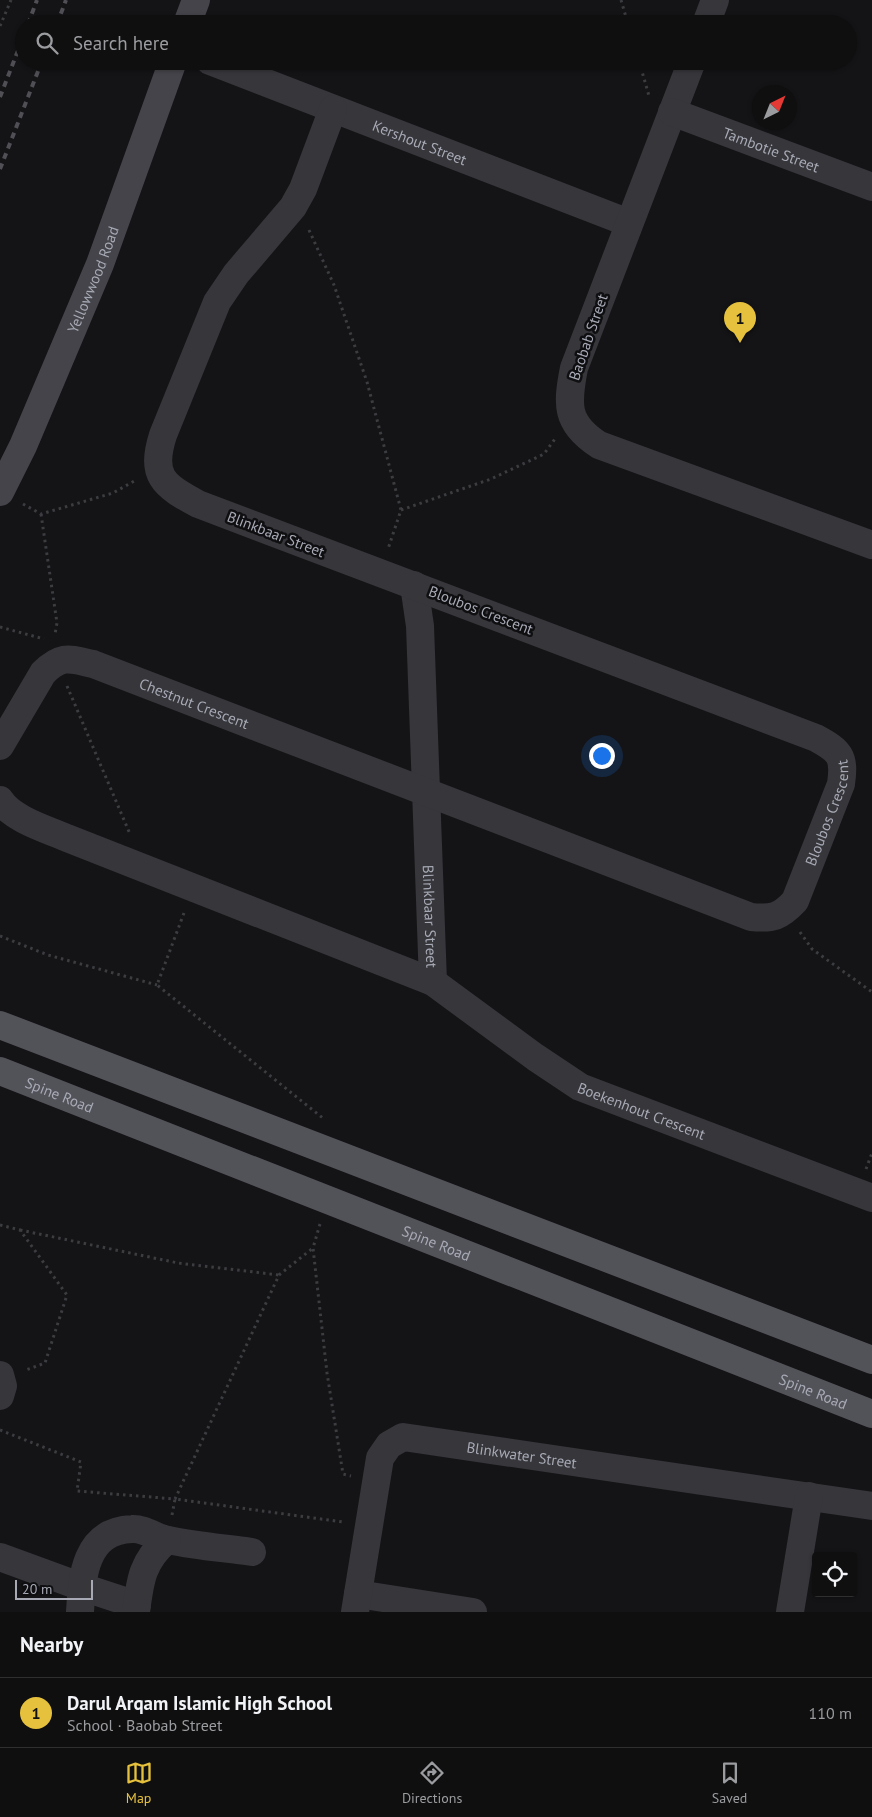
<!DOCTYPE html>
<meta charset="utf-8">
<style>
:root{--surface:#0f0f10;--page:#1d1d1e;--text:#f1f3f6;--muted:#9b9c9f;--line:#2f2f30;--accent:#e5c13d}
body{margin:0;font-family:"PT Sans",sans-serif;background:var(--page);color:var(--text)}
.controls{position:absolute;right:15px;bottom:15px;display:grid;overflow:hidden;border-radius:5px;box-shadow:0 1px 4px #0004}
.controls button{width:45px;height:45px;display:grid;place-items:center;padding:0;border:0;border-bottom:1px solid var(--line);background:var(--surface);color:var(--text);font:25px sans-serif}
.compass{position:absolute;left:752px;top:85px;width:45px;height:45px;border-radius:50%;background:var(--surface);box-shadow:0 1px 4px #0004;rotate:43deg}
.scale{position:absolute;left:15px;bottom:12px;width:78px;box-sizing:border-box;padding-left:5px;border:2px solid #a7aab5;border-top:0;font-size:14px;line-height:18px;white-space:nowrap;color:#a7aab5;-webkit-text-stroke:4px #0f0f11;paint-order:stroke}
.you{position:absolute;left:601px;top:755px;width:18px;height:18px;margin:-12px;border:4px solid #fff;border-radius:50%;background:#1a73e8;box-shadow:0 0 0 8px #1a73e833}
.badge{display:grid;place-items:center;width:32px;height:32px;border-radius:50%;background:var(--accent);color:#111;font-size:16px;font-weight:700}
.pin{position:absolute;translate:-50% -41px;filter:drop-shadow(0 1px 2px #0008)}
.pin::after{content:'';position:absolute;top:26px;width:18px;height:15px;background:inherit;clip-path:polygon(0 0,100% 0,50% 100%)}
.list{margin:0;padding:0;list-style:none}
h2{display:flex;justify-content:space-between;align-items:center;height:65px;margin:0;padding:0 20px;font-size:21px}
h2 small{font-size:16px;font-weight:400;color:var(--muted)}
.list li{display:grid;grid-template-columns:32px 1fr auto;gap:15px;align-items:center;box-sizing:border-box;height:70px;padding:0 20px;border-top:1px solid var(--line)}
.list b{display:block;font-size:19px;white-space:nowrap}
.list p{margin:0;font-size:16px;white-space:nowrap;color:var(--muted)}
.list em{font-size:16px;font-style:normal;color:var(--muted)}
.icon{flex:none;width:28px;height:28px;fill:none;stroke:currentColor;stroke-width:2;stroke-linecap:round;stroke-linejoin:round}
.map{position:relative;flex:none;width:872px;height:1612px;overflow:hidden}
.search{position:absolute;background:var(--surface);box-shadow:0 1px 4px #0004;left:15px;right:15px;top:15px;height:55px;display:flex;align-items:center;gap:12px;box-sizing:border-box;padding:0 18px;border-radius:28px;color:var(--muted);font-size:19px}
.sheet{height:135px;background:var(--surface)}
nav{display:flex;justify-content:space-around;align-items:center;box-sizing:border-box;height:70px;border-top:1px solid var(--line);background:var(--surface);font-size:14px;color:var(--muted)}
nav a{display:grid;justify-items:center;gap:2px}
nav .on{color:var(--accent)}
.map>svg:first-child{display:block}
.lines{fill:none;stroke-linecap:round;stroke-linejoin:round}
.path{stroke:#3c3d41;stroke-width:3;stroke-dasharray:2.5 4;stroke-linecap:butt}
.street{stroke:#36363b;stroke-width:28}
.secondary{stroke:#44444a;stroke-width:28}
.primary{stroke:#525259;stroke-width:28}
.rail{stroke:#4f4f55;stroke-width:4;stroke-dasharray:6 5;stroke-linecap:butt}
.labels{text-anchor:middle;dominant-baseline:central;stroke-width:5;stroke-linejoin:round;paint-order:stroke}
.street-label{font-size:15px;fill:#a7aab5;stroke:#0f0f11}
</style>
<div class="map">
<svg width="872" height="1612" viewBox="0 0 872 1612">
<rect width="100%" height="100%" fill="#141416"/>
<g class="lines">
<!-- path -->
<g class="path">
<polyline points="621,0 628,24"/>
<polyline points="0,26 11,0"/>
<polyline points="639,61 649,96"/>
<polyline points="309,230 334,285 367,382 401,510 388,549"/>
<polyline points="23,504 41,514 113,493 136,480"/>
<polyline points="401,510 491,479 544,454 555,439"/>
<polyline points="41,514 57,623 55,634"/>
<polyline points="0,627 44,639"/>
<polyline points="67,686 130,834"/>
<polyline points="184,913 157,985 324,1119"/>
<polyline points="800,932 812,949 872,992"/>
<polyline points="0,936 48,955 157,985"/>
<polyline points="866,1169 872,1153"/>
<polyline points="320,1224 313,1248 327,1373 343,1474 351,1476"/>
<polyline points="0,1225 20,1230 67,1295 45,1363 26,1370"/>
<polyline points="20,1230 178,1263 279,1275"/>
<polyline points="0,1430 81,1462 77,1491 175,1499 279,1275 313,1248"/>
<polyline points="172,1515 175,1499 343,1522"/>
</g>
<!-- street -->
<g class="street">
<polyline points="706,24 715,0"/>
<path id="s1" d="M 210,61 L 629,223"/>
<path d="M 692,61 L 574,368 C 567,404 565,423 599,445 L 872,545"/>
<path id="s2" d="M 672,112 L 872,187"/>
<path id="s3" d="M 414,585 L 420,626 L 433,982"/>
<path id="s4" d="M 0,746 L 43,673 C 62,654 70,659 93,664 L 751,917 C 773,919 780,917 795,901 L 841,784 C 845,756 840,751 816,738 L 198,504 C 163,485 150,476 163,435 L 217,302 L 236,274 L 293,207 L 303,189 L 333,109"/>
<path id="s5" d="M 0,800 C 12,819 46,829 67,838 L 433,982 L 535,1057 L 580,1087 L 872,1198"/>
<polyline points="0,1375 3,1386 0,1396"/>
<polyline points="0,1557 82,1587 137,1605"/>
<polyline points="358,1594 473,1612"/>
<path d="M 80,1612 C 82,1576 85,1531 132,1529 C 144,1528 157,1538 168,1540 C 196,1546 224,1548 252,1552"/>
<path d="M 136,1612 C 140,1581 142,1561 167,1540"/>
<path id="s6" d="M 355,1612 L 380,1458 L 389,1445 L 403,1437 L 872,1506"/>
<polyline points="790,1612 809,1496"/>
</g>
<!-- secondary -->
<g class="secondary">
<polyline points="187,24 196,0"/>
<path id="s7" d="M 0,492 L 23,446 L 100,264 L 173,61"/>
</g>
<!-- primary -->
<g class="primary">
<polyline points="0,1025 872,1360"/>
<path id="s8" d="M 0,1071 L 872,1414"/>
</g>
<!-- rail -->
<g class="rail">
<polyline points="28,24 37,0"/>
<polyline points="57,24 66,0"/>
<polyline points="0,97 24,35"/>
<polyline points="0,169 42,61"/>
</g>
</g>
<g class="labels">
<!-- street labels -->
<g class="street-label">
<text stroke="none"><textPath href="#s1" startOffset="225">Kershout Street</textPath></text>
<text stroke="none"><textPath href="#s2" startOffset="106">Tambotie Street</textPath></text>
<text stroke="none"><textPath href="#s7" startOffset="232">Yellowwood Road</textPath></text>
<text transform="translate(588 337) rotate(-71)">Baobab Street</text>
<text transform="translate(276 534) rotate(21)">Blinkbaar Street</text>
<text transform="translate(481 610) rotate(21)">Bloubos Crescent</text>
<text stroke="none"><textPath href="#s4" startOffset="248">Chestnut Crescent</textPath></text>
<text stroke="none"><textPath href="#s4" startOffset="988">Bloubos Crescent</textPath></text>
<text stroke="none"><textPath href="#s3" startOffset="332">Blinkbaar Street</textPath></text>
<text stroke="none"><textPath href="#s8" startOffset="64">Spine Road</textPath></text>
<text stroke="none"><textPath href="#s5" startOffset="718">Boekenhout Crescent</textPath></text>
<text stroke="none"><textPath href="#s8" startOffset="469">Spine Road</textPath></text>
<text stroke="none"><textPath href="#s8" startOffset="874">Spine Road</textPath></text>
<text stroke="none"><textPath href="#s6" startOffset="308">Blinkwater Street</textPath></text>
</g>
</g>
</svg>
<div class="controls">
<button><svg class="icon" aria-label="locate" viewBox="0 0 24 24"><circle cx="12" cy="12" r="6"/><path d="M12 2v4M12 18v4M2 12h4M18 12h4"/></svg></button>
</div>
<svg class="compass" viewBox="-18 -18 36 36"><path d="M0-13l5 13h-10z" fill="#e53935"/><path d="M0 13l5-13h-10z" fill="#9b9c9f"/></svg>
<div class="scale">20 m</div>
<div class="you"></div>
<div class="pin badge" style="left:740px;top:343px">1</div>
<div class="search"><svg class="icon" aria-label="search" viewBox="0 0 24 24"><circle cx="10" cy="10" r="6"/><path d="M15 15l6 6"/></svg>Search here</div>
</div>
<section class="sheet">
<h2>Nearby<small></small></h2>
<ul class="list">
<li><span class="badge">1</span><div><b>Darul Arqam Islamic High School</b><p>School · Baobab Street</p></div><em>110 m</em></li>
</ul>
</section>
<nav>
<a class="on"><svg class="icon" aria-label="map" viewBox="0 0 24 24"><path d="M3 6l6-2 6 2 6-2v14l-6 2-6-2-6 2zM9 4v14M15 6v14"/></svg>Map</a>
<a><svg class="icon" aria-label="directions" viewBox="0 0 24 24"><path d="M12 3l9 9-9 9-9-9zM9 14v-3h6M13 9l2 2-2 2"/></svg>Directions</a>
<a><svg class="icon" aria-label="saved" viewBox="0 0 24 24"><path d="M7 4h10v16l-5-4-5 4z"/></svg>Saved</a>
</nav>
